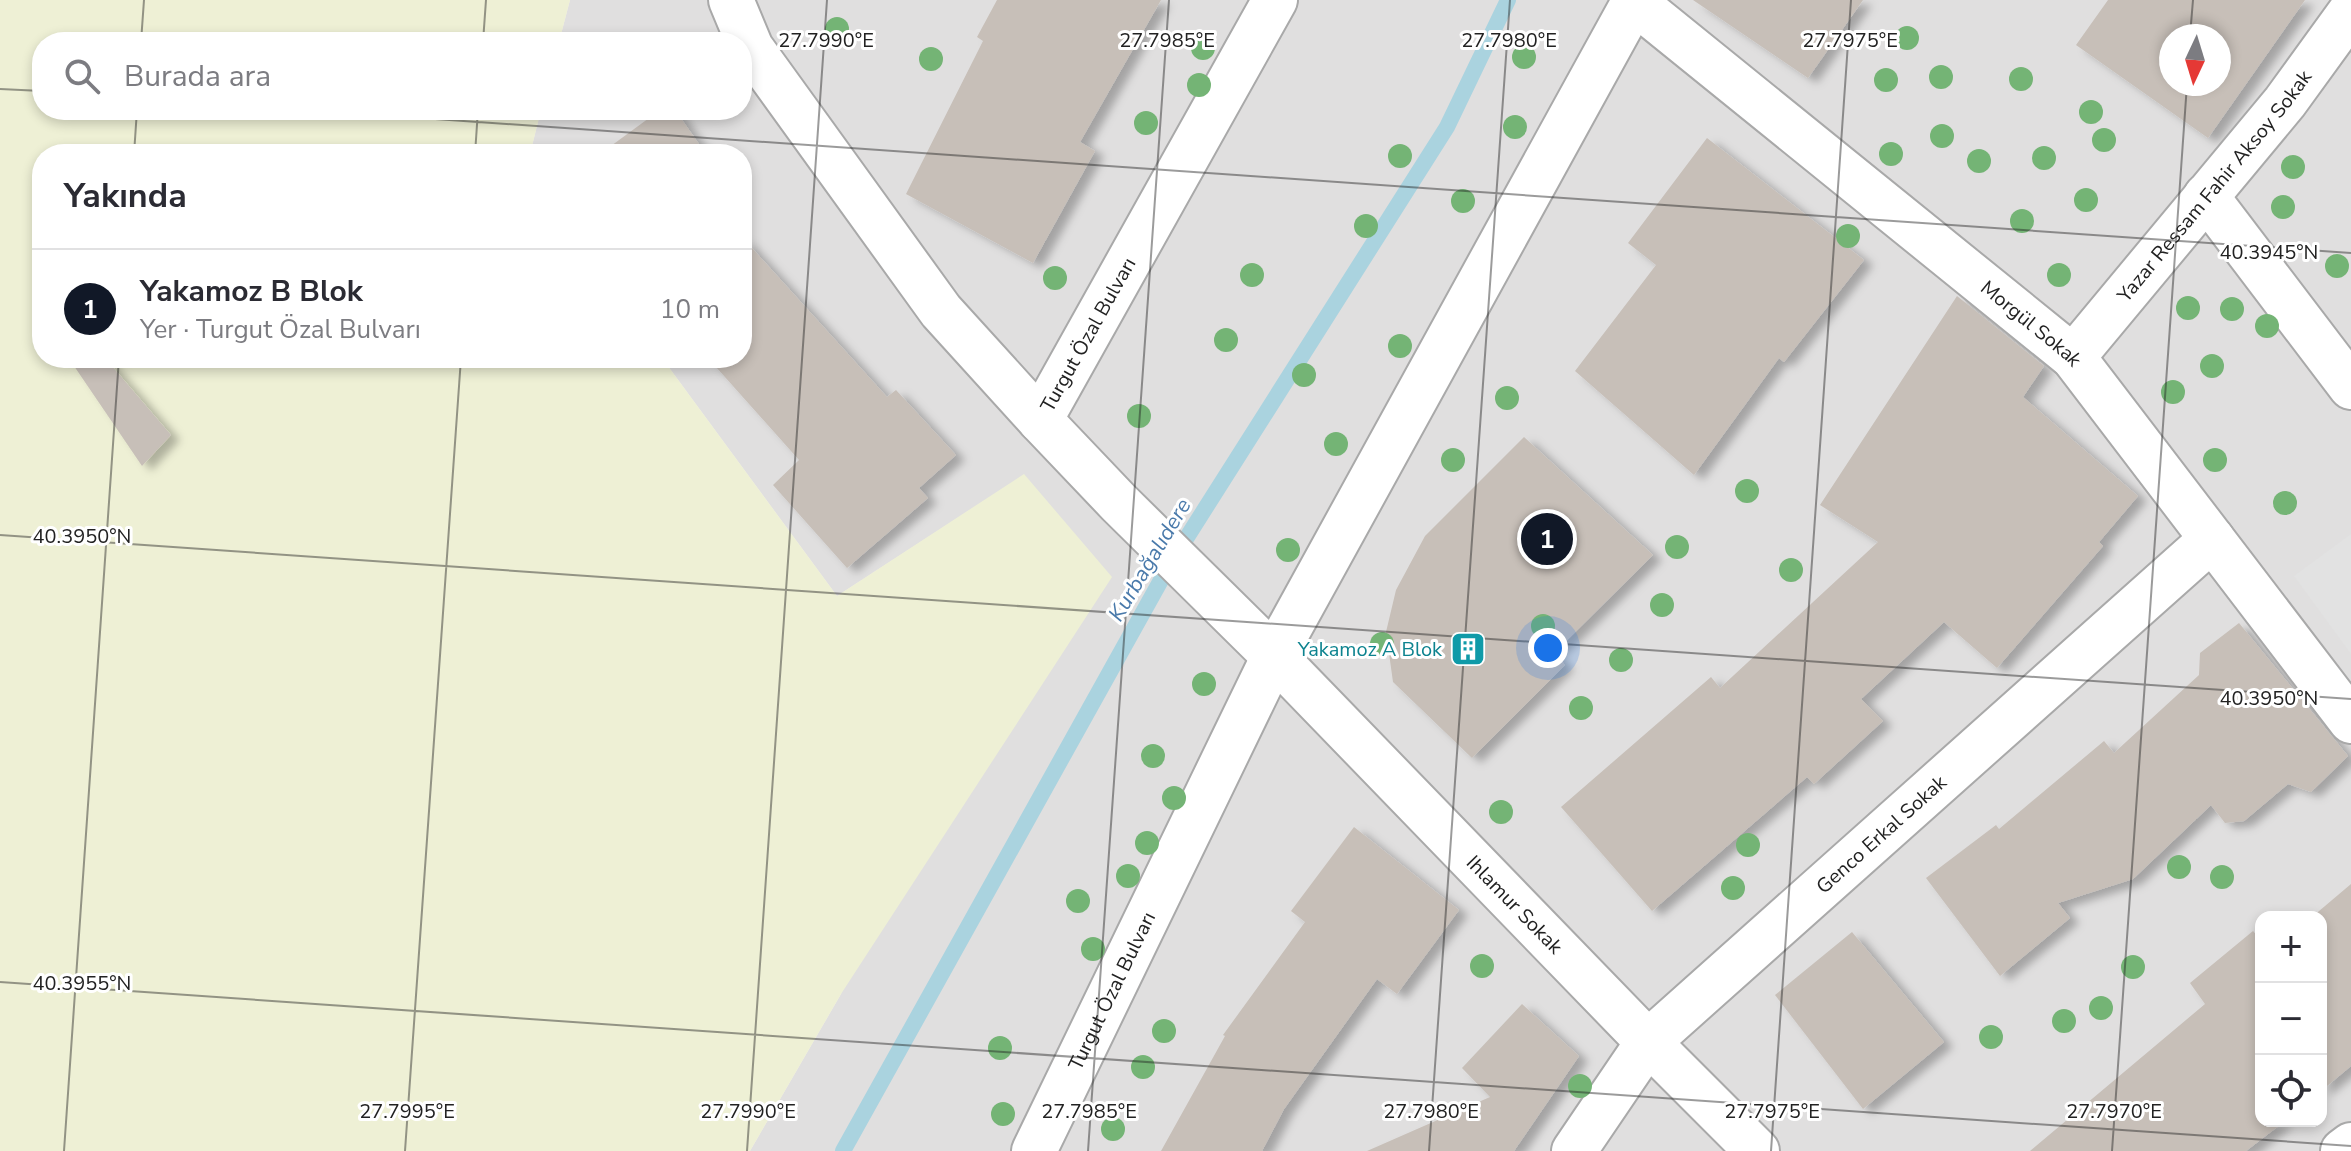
<!DOCTYPE html>
<html lang="tr">
<meta charset="utf-8">
<style>
:root{--surface:#fff;--page:#f7f7f7;--text:#2b2b33;--muted:#7c7c81;--line:#e1e1e2;--accent:#111827}
body{margin:0;font-family:"Nunito Sans",sans-serif;background:var(--page);color:var(--text)}
.controls{position:absolute;right:24px;bottom:24px;display:grid;overflow:hidden;border-radius:16px;box-shadow:0 4px 12px #0003}
.controls button{width:72px;height:72px;display:grid;place-items:center;padding:0;border:0;border-bottom:2px solid var(--line);background:var(--surface);color:var(--text);font:40px sans-serif}
.compass{position:absolute;left:2159px;top:24px;width:72px;height:72px;border-radius:50%;background:var(--surface);box-shadow:0 4px 12px #0003;rotate:184deg}
.you{position:absolute;left:1548px;top:648px;width:28px;height:28px;margin:-20px;border:6px solid #fff;border-radius:50%;background:#1a73e8;box-shadow:0 0 0 12px #1a73e833}
.badge{display:grid;place-items:center;width:52px;height:52px;border-radius:50%;background:var(--accent);color:#fff;font-size:26px;font-weight:700}
.pin{position:absolute;translate:-50% -50%;border:4px solid #fff;box-shadow:0 2px 8px #0006}
.list{margin:0;padding:0;list-style:none}
h2{display:flex;justify-content:space-between;align-items:center;height:104px;margin:0;padding:0 32px;font-size:34px}
h2 small{font-size:26px;font-weight:400;color:var(--muted)}
.list li{display:grid;grid-template-columns:52px 1fr auto;gap:24px;align-items:center;box-sizing:border-box;height:120px;padding:0 32px;border-top:2px solid var(--line)}
.list b{display:block;font-size:30px;white-space:nowrap}
.list p{margin:0;font-size:26px;white-space:nowrap;color:var(--muted)}
.list em{font-size:26px;font-style:normal;color:var(--muted)}
.icon{flex:none;width:44px;height:44px;fill:none;stroke:currentColor;stroke-width:2;stroke-linecap:round;stroke-linejoin:round}
.map{position:relative;flex:none;width:2351px;height:1151px;overflow:hidden}
.search{position:absolute;background:var(--surface);box-shadow:0 4px 12px #0003;left:32px;top:32px;width:720px;height:88px;display:flex;align-items:center;gap:20px;box-sizing:border-box;padding:0 28px;border-radius:32px;color:var(--muted);font-size:30px}
.panel{position:absolute;background:var(--surface);box-shadow:0 4px 12px #0003;left:32px;top:144px;width:720px;height:224px;border-radius:32px}
.map>svg:first-child{display:block}
.residential{fill:#e0dfdf;fill-rule:evenodd}
.farmland{fill:#eef0d5}
.parking{fill:#e2e2e2}
.lines{fill:none;stroke-linecap:round;stroke-linejoin:round}
.stream{stroke:#aad3df;stroke-width:16}
.building{fill:#c7bfb8;fill-rule:evenodd;filter:url(#shadow)}
.minor-casing{stroke:#a9a9a9;stroke-width:48}
.minor{stroke:#fff;stroke-width:44}
.tree{fill:#74b475}
.ticks{fill:none;stroke:#222;stroke-width:2;stroke-opacity:0.45}
.labels{text-anchor:middle;dominant-baseline:central;stroke-width:6;stroke-linejoin:round;paint-order:stroke}
.street-label{font-size:20px;fill:#222;stroke:#fff}
.culture-label{font-size:20px;fill:#0d838f;stroke:#fff;text-anchor:end}
.water-label{font-size:22px;font-style:italic;fill:#4a7aab;stroke:#fff}
.ticks-label{font-size:20px;text-anchor:middle;fill:#222;stroke:#fff;stroke-width:6;stroke-linejoin:round;paint-order:stroke}
</style>
<div class="map">
<svg width="2351" height="1151" viewBox="0 0 2351 1151">
<defs>
<filter id="shadow"><feDropShadow dx="9" dy="5" stdDeviation="4" flood-color="#0004"/></filter>
</defs>
<rect width="100%" height="100%" fill="#f2efe9"/>
<!-- residential -->
<path class="residential" d="M 570,0 L 2351,0 L 2351,1151 L 750,1151 L 841,994 L 1024,475 L 837,596 L 662,358 L 742,358 L 742,154 L 530,154 L 541,110 L 742,110 L 742,42 L 559,42 ZM 2171,36 L 2219,36 L 2219,84 L 2171,84 ZM 2261,917 L 2321,917 L 2321,1121 L 2261,1121 Z"/>
<!-- farmland -->
<polygon class="farmland" points="0,0 570,0 559,42 42,42 42,110 541,110 530,154 42,154 42,358 662,358 837,596 1024,474 1112,577 841,994 750,1151 0,1151"/>
<!-- parking -->
<polygon class="parking" points="2351,534 2351,654 2294,576"/>
<g class="lines">
<!-- stream -->
<polyline class="stream" points="843,1151 1170,564 1447,127 1508,0"/>
</g>
<!-- building -->
<g class="building">
<polygon points="997,0 1161,0 1080,142 1095,151 1033,263 906,194 983,41 977,37"/>
<polygon points="1693,0 1863,0 1808,78"/>
<path d="M 2108,0 L 2305,0 L 2208,138 L 2076,45 ZM 2171,36 L 2219,36 L 2219,84 L 2171,84 Z"/>
<polygon points="660,110 675,110 706,154 600,154"/>
<polygon points="1707,138 1864,260 1784,362 1779,358 1694,475 1575,371 1656,265 1628,243"/>
<polygon points="742,237 887,397 896,390 956,455 919,488 928,498 847,568 773,485 799,460 708,358 742,358"/>
<polygon points="1957,296 2044,366 2023,397 2138,496 2099,542 2103,546 1997,668 1944,622 1861,699 1883,721 1814,784 1807,777 1652,911 1561,807 1711,677 1720,688 1878,542 1820,505"/>
<polygon points="78,358 105,358 171,435 142,466 72,363"/>
<polygon points="1524,437 1653,555 1554,653 1565,665 1472,758 1393,682 1386,632 1396,590 1425,536"/>
<polygon points="2239,623 2348,756 2311,792 2288,784 2244,821 2225,823 2211,805 2133,879 2058,903 2070,918 2000,976 1926,878 1996,825 1999,829 2104,741 2114,753 2199,675 2200,653"/>
<polygon points="1354,827 1459,910 1397,994 1377,979 1284,1109 1262,1151 1161,1151 1225,1036 1223,1035 1305,922 1291,911"/>
<polygon points="2351,884 2351,1066 2321,1091 2321,917 2312,917"/>
<polygon points="2253,931 2261,940 2261,1121 2285,1121 2246,1151 2030,1151 2205,1004 2190,983"/>
<polygon points="1852,932 1944,1042 1863,1109 1775,995"/>
<polygon points="1522,1004 1579,1056 1514,1151 1367,1151 1490,1097 1462,1068"/>
</g>
<g class="lines">
<!-- minor casing -->
<g class="minor-casing">
<g id="minor">
<path id="s1" d="M 731,0 L 751,48 L 941,311 L 1040,420 L 1119,503 L 1274,656 L 1648,1042 L 1757,1151"/>
<path id="s2" d="M 1632,0 L 2073,357 L 2351,721"/>
<polyline points="2206,196 2351,387"/>
<path id="s3" d="M 2073,357 L 2285,102 L 2351,11"/>
<path id="s4" d="M 1040,420 L 1275,0"/>
<path id="s5" d="M 1034,1151 L 1274,656 L 1635,0"/>
<path id="s6" d="M 1574,1151 L 1648,1042 L 2212,539"/>
<polyline points="2343,1151 2351,1145"/>
</g>
</g>
<!-- minor -->
<use href="#minor" class="minor"/>
</g>
<!-- trees -->
<g class="tree">
<circle cx="837" cy="29" r="12"/>
<circle cx="1907" cy="38" r="12"/>
<circle cx="1203" cy="48" r="12"/>
<circle cx="1524" cy="57" r="12"/>
<circle cx="931" cy="59" r="12"/>
<circle cx="1941" cy="77" r="12"/>
<circle cx="2021" cy="79" r="12"/>
<circle cx="1886" cy="80" r="12"/>
<circle cx="1199" cy="85" r="12"/>
<circle cx="2091" cy="112" r="12"/>
<circle cx="1146" cy="123" r="12"/>
<circle cx="1515" cy="127" r="12"/>
<circle cx="1942" cy="136" r="12"/>
<circle cx="2104" cy="140" r="12"/>
<circle cx="1891" cy="154" r="12"/>
<circle cx="1400" cy="156" r="12"/>
<circle cx="2044" cy="158" r="12"/>
<circle cx="1979" cy="161" r="12"/>
<circle cx="2293" cy="167" r="12"/>
<circle cx="2086" cy="200" r="12"/>
<circle cx="1463" cy="201" r="12"/>
<circle cx="2283" cy="207" r="12"/>
<circle cx="2022" cy="221" r="12"/>
<circle cx="1366" cy="226" r="12"/>
<circle cx="1848" cy="236" r="12"/>
<circle cx="2337" cy="266" r="12"/>
<circle cx="1252" cy="275" r="12"/>
<circle cx="2059" cy="275" r="12"/>
<circle cx="1055" cy="278" r="12"/>
<circle cx="2188" cy="308" r="12"/>
<circle cx="2232" cy="309" r="12"/>
<circle cx="2267" cy="326" r="12"/>
<circle cx="1226" cy="340" r="12"/>
<circle cx="1400" cy="346" r="12"/>
<circle cx="2212" cy="366" r="12"/>
<circle cx="1304" cy="375" r="12"/>
<circle cx="2173" cy="392" r="12"/>
<circle cx="1507" cy="398" r="12"/>
<circle cx="1139" cy="416" r="12"/>
<circle cx="1336" cy="444" r="12"/>
<circle cx="1453" cy="460" r="12"/>
<circle cx="2215" cy="460" r="12"/>
<circle cx="1747" cy="491" r="12"/>
<circle cx="2285" cy="503" r="12"/>
<circle cx="1677" cy="547" r="12"/>
<circle cx="1288" cy="550" r="12"/>
<circle cx="1791" cy="570" r="12"/>
<circle cx="1662" cy="605" r="12"/>
<circle cx="1543" cy="626" r="12"/>
<circle cx="1382" cy="644" r="12"/>
<circle cx="1621" cy="660" r="12"/>
<circle cx="1204" cy="684" r="12"/>
<circle cx="1581" cy="708" r="12"/>
<circle cx="1153" cy="756" r="12"/>
<circle cx="1174" cy="798" r="12"/>
<circle cx="1501" cy="812" r="12"/>
<circle cx="1147" cy="843" r="12"/>
<circle cx="1748" cy="845" r="12"/>
<circle cx="2179" cy="867" r="12"/>
<circle cx="1128" cy="876" r="12"/>
<circle cx="2222" cy="877" r="12"/>
<circle cx="1733" cy="888" r="12"/>
<circle cx="1078" cy="901" r="12"/>
<circle cx="1093" cy="949" r="12"/>
<circle cx="1482" cy="966" r="12"/>
<circle cx="2133" cy="967" r="12"/>
<circle cx="2101" cy="1008" r="12"/>
<circle cx="2064" cy="1021" r="12"/>
<circle cx="1164" cy="1031" r="12"/>
<circle cx="1991" cy="1037" r="12"/>
<circle cx="1000" cy="1048" r="12"/>
<circle cx="1143" cy="1067" r="12"/>
<circle cx="1580" cy="1086" r="12"/>
<circle cx="1003" cy="1114" r="12"/>
<circle cx="1113" cy="1129" r="12"/>
</g>
<!-- ticks -->
<path class="ticks" d="M 2190,36 L 2193,0M 141,42 L 144,0M 483,42 L 486,0M 0,89 L 42,91M 307,110 L 2351,253M 134,154 L 137,110M 475,154 L 478,110M 0,535 L 2351,699M 0,982 L 2351,1146M 64,1151 L 119,358M 405,1151 L 461,358M 747,1151 L 827,0M 1088,1151 L 1169,0M 1429,1151 L 1510,0M 1771,1151 L 1851,0M 2112,1151 L 2187,84"/>
<!-- icons -->
<defs>
<g id="building-square" transform="scale(1.8)"><rect x="-9" y="-9" width="18" height="18" rx="4" fill="#0f9aa8" stroke="#fff"/><path d="M-4-6H4V6H1V3H-1V6H-4ZM-2.5-4.3h1.7v1.8h-1.7ZM.8-4.3h1.7v1.8H.8ZM-2.5-1h1.7V.8h-1.7ZM.8-1h1.7V.8H.8Z" fill="#fff"/></g>
</defs>
<g fill-rule="evenodd">
<use href="#building-square" x="1468" y="649"/>
</g>
<g class="labels">
<!-- street labels -->
<g class="street-label">
<text stroke="none"><textPath href="#s3" startOffset="222">Yazar Ressam Fahir Aksoy Sokak</textPath></text>
<text stroke="none"><textPath href="#s2" startOffset="514">Morgül Sokak</textPath></text>
<text stroke="none"><textPath href="#s4" startOffset="98">Turgut Özal Bulvarı</textPath></text>
<text stroke="none"><textPath href="#s6" startOffset="444">Genco Erkal Sokak</textPath></text>
<text stroke="none"><textPath href="#s1" startOffset="1202">Ihlamur Sokak</textPath></text>
<text stroke="none"><textPath href="#s5" startOffset="178">Turgut Özal Bulvarı</textPath></text>
</g>
<!-- culture labels -->
<g class="culture-label">
<text x="1442" y="649">Yakamoz A Blok</text>
</g>
<!-- water labels -->
<g class="water-label">
<text transform="translate(1150 560) rotate(-59)">Kurbağalıdere</text>
</g>
</g>
<g class="ticks-label">
<text x="826" y="47">27.7990°E</text>
<text x="1167" y="47">27.7985°E</text>
<text x="1509" y="47">27.7980°E</text>
<text x="1850" y="47">27.7975°E</text>
<text x="2269" y="259">40.3945°N</text>
<text x="82" y="543">40.3950°N</text>
<text x="2269" y="705">40.3950°N</text>
<text x="82" y="990">40.3955°N</text>
<text x="407" y="1118">27.7995°E</text>
<text x="748" y="1118">27.7990°E</text>
<text x="1089" y="1118">27.7985°E</text>
<text x="1431" y="1118">27.7980°E</text>
<text x="1772" y="1118">27.7975°E</text>
<text x="2114" y="1118">27.7970°E</text>
</g>
</svg>
<div class="controls">
<button>+</button>
<button>−</button>
<button><svg class="icon" aria-label="locate" viewBox="0 0 24 24"><circle cx="12" cy="12" r="6"/><path d="M12 2v4M12 18v4M2 12h4M18 12h4"/></svg></button>
</div>
<svg class="compass" viewBox="-18 -18 36 36"><path d="M0-13l5 13h-10z" fill="#e53935"/><path d="M0 13l5-13h-10z" fill="#7c7c81"/></svg>
<div class="you"></div>
<div class="pin badge" style="left:1547px;top:539px">1</div>
<div class="search"><svg class="icon" aria-label="search" viewBox="0 0 24 24"><circle cx="10" cy="10" r="6"/><path d="M15 15l6 6"/></svg>Burada ara</div>
<section class="panel">
<h2>Yakında<small></small></h2>
<ul class="list">
<li><span class="badge">1</span><div><b>Yakamoz B Blok</b><p>Yer · Turgut Özal Bulvarı</p></div><em>10 m</em></li>
</ul>
</section>
</div>
